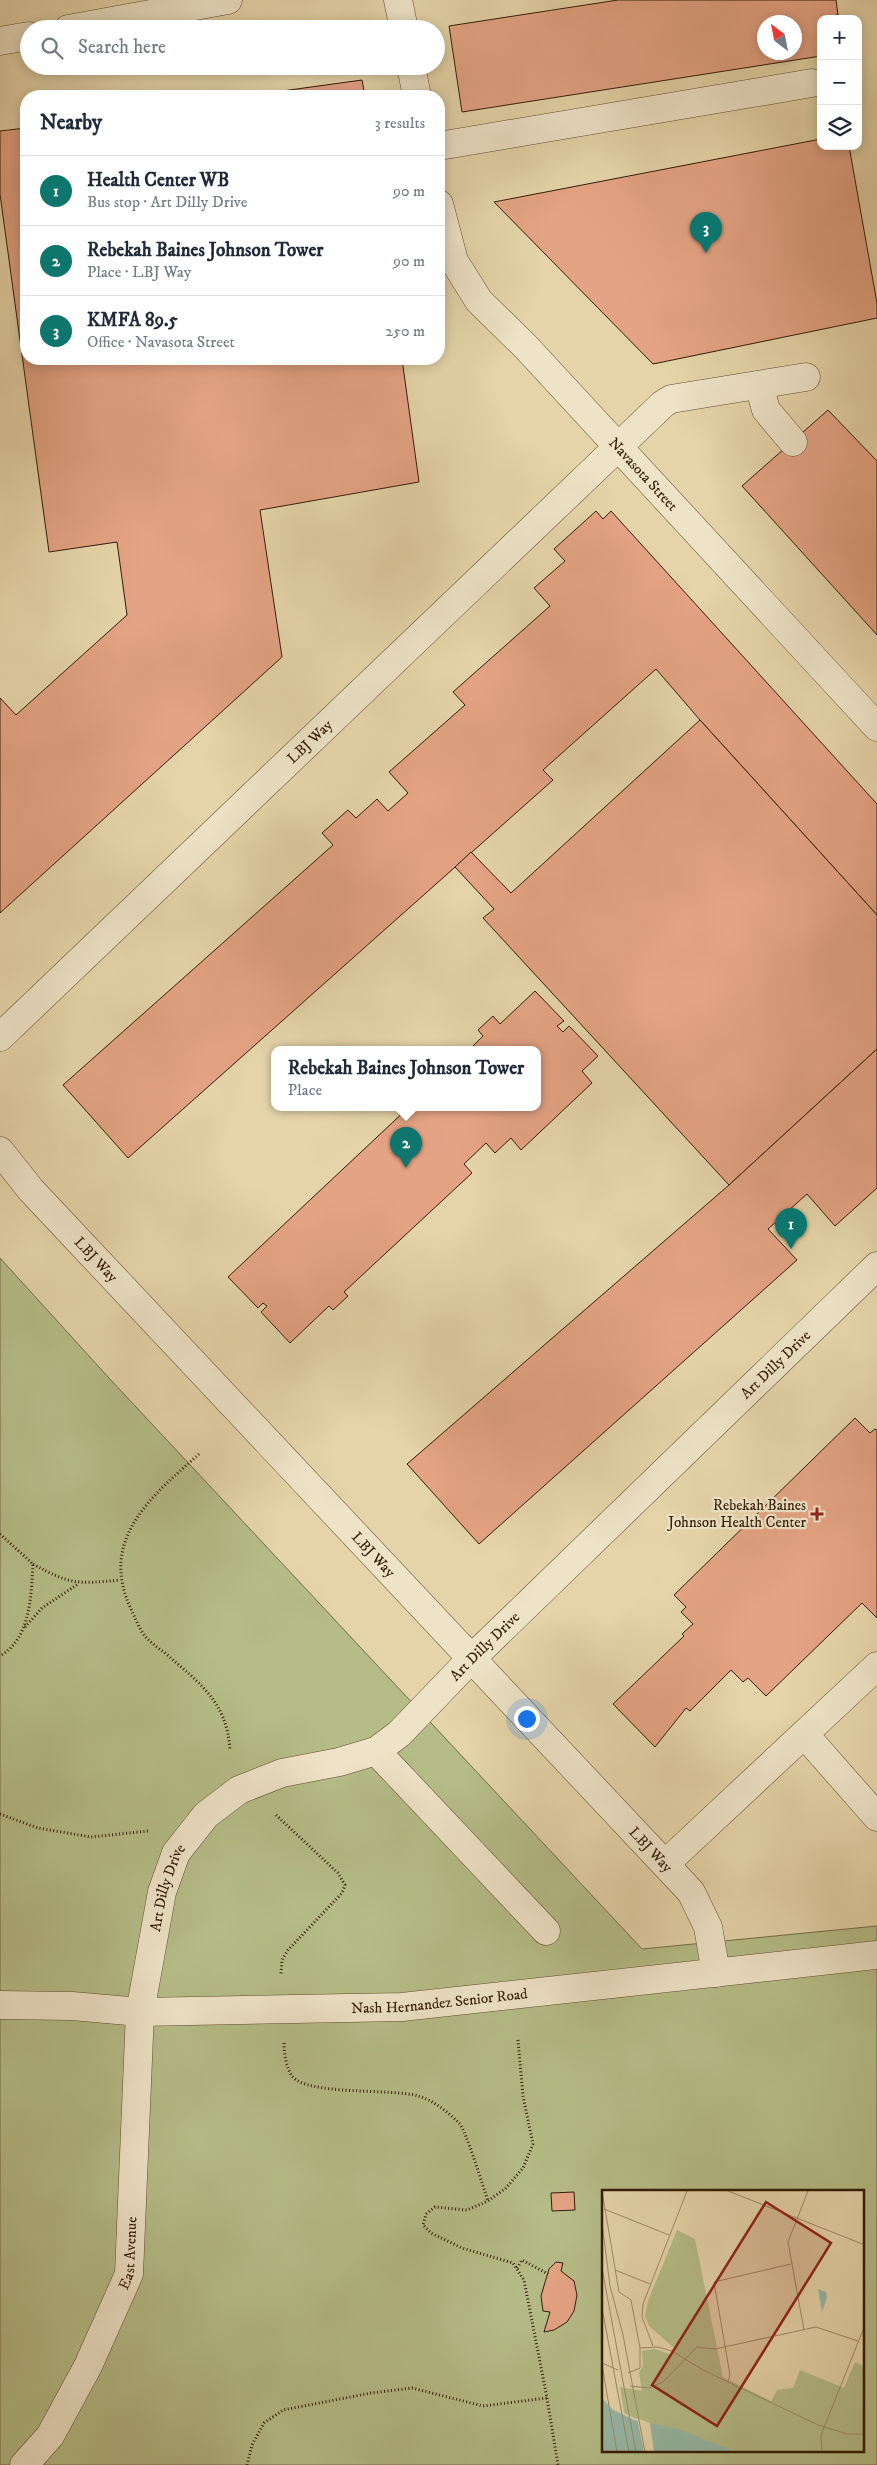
<!DOCTYPE html>
<meta charset="utf-8">
<style>
:root{--surface:#fff;--page:#f6f6f7;--text:#1f2937;--muted:#747a83;--line:#e0e1e3;--accent:#0f766e}
body{margin:0;font-family:"IM FELL DW Pica",serif;background:var(--page);color:var(--text)}
.controls{position:absolute;right:15px;top:15px;display:grid;overflow:hidden;border-radius:10px;box-shadow:0 2px 12px #0003}
.controls button{width:45px;height:45px;display:grid;place-items:center;padding:0;border:0;border-bottom:1px solid var(--line);background:var(--surface);color:var(--text);font:25px sans-serif}
.compass{position:absolute;left:757px;top:15px;width:45px;height:45px;border-radius:50%;background:var(--surface);box-shadow:0 2px 12px #0003;rotate:328deg}
.you{position:absolute;left:526px;top:1718px;width:18px;height:18px;margin:-12px;border:4px solid #fff;border-radius:50%;background:#1a73e8;box-shadow:0 0 0 8px #1a73e833}
.badge{display:grid;place-items:center;width:32px;height:32px;border-radius:50%;background:var(--accent);color:#fff;font-size:16px;font-weight:700}
.pin{position:absolute;translate:-50% -41px;filter:drop-shadow(0 1px 2px #0008)}
.pin::after{content:'';position:absolute;top:26px;width:18px;height:15px;background:inherit;clip-path:polygon(0 0,100% 0,50% 100%)}
.popup{position:absolute;left:271px;top:1046px;width:270px;height:65px;box-sizing:border-box;display:grid;place-content:center;border-radius:10px;background:var(--surface);filter:drop-shadow(0 1px 4px #0005);font-size:16px;white-space:nowrap;color:var(--muted)}
.popup b{font-size:19px;color:var(--text)}
.popup::after{content:'';position:absolute;left:50%;top:100%;margin-left:-10px;border:10px solid transparent;border-top-color:var(--surface)}
.list{margin:0;padding:0;list-style:none}
h2{display:flex;justify-content:space-between;align-items:center;height:65px;margin:0;padding:0 20px;font-size:21px}
h2 small{font-size:16px;font-weight:400;color:var(--muted)}
.list li{display:grid;grid-template-columns:32px 1fr auto;gap:15px;align-items:center;box-sizing:border-box;height:70px;padding:0 20px;border-top:1px solid var(--line)}
.list b{display:block;font-size:19px;white-space:nowrap}
.list p{margin:0;font-size:16px;white-space:nowrap;color:var(--muted)}
.list em{font-size:16px;font-style:normal;color:var(--muted)}
.icon{flex:none;width:28px;height:28px;fill:none;stroke:currentColor;stroke-width:2;stroke-linecap:round;stroke-linejoin:round}
.map{position:relative;flex:none;width:877px;height:2465px;overflow:hidden}
.search{position:absolute;background:var(--surface);box-shadow:0 2px 12px #0003;left:20px;top:20px;width:425px;height:55px;display:flex;align-items:center;gap:12px;box-sizing:border-box;padding:0 18px;border-radius:28px;color:var(--muted);font-size:19px}
.panel{position:absolute;background:var(--surface);box-shadow:0 2px 12px #0003;left:20px;top:90px;width:425px;height:275px;border-radius:20px}
.map>svg:first-child{display:block}
.green{fill:#b5bc87;stroke:#746c47;fill-rule:evenodd}
.building{fill:#e4a384;stroke:#341c07;fill-rule:evenodd}
.lines{fill:none;stroke-linecap:round;stroke-linejoin:round}
.minor-casing{stroke:#604a30;stroke-width:29}
.path{stroke:#341c07;stroke-width:3;stroke-dasharray:1 2.5;stroke-linecap:butt}
.minor{stroke:#eee3c7;stroke-width:28}
.poi-dot{fill:#8f2418;stroke:#eee3c7;stroke-width:2}
.labels{text-anchor:middle;dominant-baseline:central;stroke-width:4.5;stroke-linejoin:round;paint-order:stroke}
.street-label{font-size:15px;fill:#341c07;stroke:#eee3c7}
.poi-label{font-size:15px;fill:#341c07;stroke:#eee3c7;text-anchor:end}
.inset-road{fill:none;stroke:#9e8a68;stroke-width:1}
.view{fill:#8f2418;fill-opacity:0.15;stroke:#8f2418;stroke-width:2.5}
.inset-edge{fill:none;stroke:#341c07;stroke-width:2.5}
</style>
<div class="map">
<svg width="877" height="2465" viewBox="0 0 877 2465">
<rect width="100%" height="100%" fill="#e5d4a9"/>
<filter id="stains"><feTurbulence type="fractalNoise" baseFrequency=".004" numOctaves="4"/><feColorMatrix values="0 0 0 0 .2 0 0 0 0 .09 0 0 0 0 .02 0 0 0 .5 -.17"/></filter>
<radialGradient id="worn" r=".72"><stop offset=".6" stop-color="#630" stop-opacity="0"/><stop offset="1" stop-color="#630" stop-opacity=".3"/></radialGradient>
<!-- green -->
<path class="green" d="M 0,1258 L 109,1378 L 642,1949 L 877,1926 L 877,2465 L 0,2465 ZM 603,2191 L 863,2191 L 863,2451 L 603,2451 Z"/>
<!-- building -->
<g class="building">
<path d="M 618,0 L 836,0 L 838,15 L 829,16 L 829,19 L 821,19 L 821,56 L 462,112 L 449,26 ZM 764,22 L 794,22 L 794,52 L 764,52 Z"/>
<polygon points="362,80 365,96 246,96"/>
<polygon points="26,128 26,359 402,359 419,482 260,510 282,657 0,913 0,698 16,715 127,615 117,542 49,552 0,194 0,131"/>
<polygon points="821,139 821,146 849,146 877,303 877,318 653,364 494,202"/>
<polygon points="828,410 877,461 877,635 742,486"/>
<polygon points="596,511 603,519 611,511 877,804 877,915 700,720 656,669 543,770 553,780 128,1158 63,1085 333,845 322,833 348,810 356,818 377,799 388,811 408,793 389,772 465,705 453,692 550,606 534,588 565,561 554,549"/>
<polygon points="700,720 877,915 877,1049 729,1185 483,918 494,909 455,867 471,852 511,893"/>
<polygon points="535,991 564,1021 557,1026 563,1032 569,1026 598,1056 582,1071 592,1083 521,1150 511,1138 495,1153 486,1143 464,1164 472,1173 344,1292 348,1296 333,1310 329,1306 290,1343 261,1312 267,1306 263,1303 258,1308 228,1277 409,1107 537,1107 537,1049 470,1049 483,1036 478,1030 493,1016 500,1024"/>
<polygon points="877,1049 877,1188 835,1226 807,1194 768,1229 797,1260 479,1544 407,1464 729,1185"/>
<polygon points="855,1418 870,1433 875,1429 877,1430 877,1618 862,1603 766,1696 748,1678 743,1682 731,1670 690,1711 686,1708 655,1747 613,1704 684,1636 682,1634 693,1624 681,1612 686,1607 674,1595"/>
<polygon points="574,2192 575,2210 552,2211 551,2193"/>
<polygon points="556,2262 563,2263 561,2271 574,2281 577,2295 574,2311 567,2322 554,2330 544,2332 550,2312 543,2311 541,2296 549,2269"/>
</g>
<g class="lines">
<!-- minor casing -->
<g class="minor-casing">
<g id="minor">
<polyline points="398,0 404,29"/>
<polyline points="68,29 228,0"/>
<polyline points="0,41 29,36"/>
<polyline points="411,66 417,96"/>
<polyline points="439,146 812,83"/>
<path id="s1" d="M 439,204 L 454,261 L 479,301 L 526,347 L 877,727"/>
<polyline points="759,385 766,410 793,442"/>
<path id="s2" d="M 0,1037 L 663,404 L 671,399 L 806,377"/>
<path id="s3" d="M 0,1151 L 31,1190 L 691,1892 L 708,1927 L 716,1973"/>
<polyline points="804,1734 877,1817"/>
<polyline points="376,1751 546,1931"/>
<polyline points="665,1864 877,1666"/>
<path id="s4" d="M 0,2005 L 72,2006 L 140,2012 L 402,2007 L 877,1955"/>
<path id="s5" d="M 24,2465 L 50,2436 L 88,2366 L 129,2274 L 140,2012 L 162,1892 L 176,1853 L 206,1815 L 239,1790 L 282,1773 L 339,1762 L 376,1751 L 399,1734 L 471,1659 L 877,1266"/>
</g>
</g>
<!-- path -->
<g class="path">
<path d="M 199,1454 C 152,1496 98,1539 131,1609 C 135,1617 139,1629 145,1636 C 150,1642 158,1648 165,1653 C 199,1683 227,1701 230,1750"/>
<path d="M 0,1534 L 33,1564 C 31,1596 31,1638 0,1656"/>
<path d="M 33,1564 C 71,1585 77,1584 120,1580"/>
<polyline points="25,1627 42,1608 78,1584"/>
<polyline points="0,1814 38,1828 91,1837 148,1831"/>
<polyline points="276,1815 338,1873 345,1885 342,1893 288,1950 282,1960 281,1974"/>
<polyline points="518,2040 523,2096 533,2144 523,2168 506,2188 488,2201 467,2210 435,2207 426,2214 423,2225 431,2233 462,2248 513,2263 524,2280 547,2398 558,2465"/>
<path d="M 284,2043 C 284,2053 286,2067 292,2076 C 307,2096 392,2088 418,2096 C 433,2100 448,2112 459,2123 C 466,2130 483,2187 488,2201"/>
<polyline points="517,2268 522,2260 548,2274"/>
<polyline points="247,2465 252,2445 264,2423 283,2410 371,2393 412,2388 483,2406 547,2398"/>
</g>
<!-- minor -->
<use href="#minor" class="minor"/>
</g>
<!-- markers -->
<path class="poi-dot" d="M814.5 1506.5h5v5h5v5h-5v5h-5v-5h-5v-5h5z"/>
<g class="labels">
<!-- street labels -->
<g class="street-label">
<text stroke="none"><textPath href="#s1" startOffset="345">Navasota Street</textPath></text>
<text stroke="none"><textPath href="#s2" startOffset="428">LBJ Way</textPath></text>
<text stroke="none"><textPath href="#s3" startOffset="145">LBJ Way</textPath></text>
<text stroke="none"><textPath href="#s5" startOffset="1434">Art Dilly Drive</textPath></text>
<text stroke="none"><textPath href="#s3" startOffset="550">LBJ Way</textPath></text>
<text stroke="none"><textPath href="#s5" startOffset="1029">Art Dilly Drive</textPath></text>
<text stroke="none"><textPath href="#s3" startOffset="955">LBJ Way</textPath></text>
<text stroke="none"><textPath href="#s5" startOffset="609">Art Dilly Drive</textPath></text>
<text stroke="none"><textPath href="#s4" startOffset="440">Nash Hernandez Senior Road</textPath></text>
<text stroke="none"><textPath href="#s5" startOffset="240">East Avenue</textPath></text>
</g>
<!-- poi labels -->
<g class="poi-label">
<text x="806" y="1505">Rebekah Baines<tspan x="806" dy="17">Johnson Health Center</tspan></text>
</g>
</g>
<!-- overview -->
<g transform="translate(602 2190)">
<rect width="262" height="262" fill="#e5d4a9"/>
<path d="M 75,40 L 93,49 L 121,187 L 169,211 L 175,200 L 191,198 L 198,180 L 242,198 L 253,172 L 262,176 L 262,262 L 134,262 L 67,237 L 50,236 L 22,223 L 18,197 L 40,201 L 37,183 L 41,175 L 40,161 L 53,159 L 68,164 L 72,158 L 47,136 L 43,126 L 46,111 Z" fill="#b5bc87"/>
<path d="M 216,99 L 224,102 L 225,108 L 220,122 ZM 0,208 L 10,219 L 32,230 L 76,239 L 134,262 L 0,262 Z" fill="#96b8a7"/>
<path d="M 35,228 L 48,233 L 52,262 L 42,262 Z" fill="#e5d4a9"/>
<path class="inset-road" d="M 0,1 L 17,102 L 29,110 L 38,158 L 38,178 L 26,183M 126,1 L 263,55M 2,19 L 67,45M 0,33 L 8,96 L 21,145 L 43,262M 0,57 L 0,73M 0,78 L 34,262M 13,80 L 48,94M 0,118 L 27,262M 202,140 L 186,52 L 206,1M 51,156 L 40,127 L 41,114 L 85,1M 38,158 L 56,157 L 70,161 L 101,180 L 216,235 L 245,244 L 263,244M 0,173 L 16,180M 0,175 L 15,262M 126,192 L 128,185 L 112,92 L 189,74M 28,196 L 47,198 L 61,192 L 95,157 L 113,159 L 214,137 L 256,151M 220,262 L 219,245 L 263,135"/>
<path class="view" d="M 164,12 L 229,53 L 115,236 L 50,195 Z"/>
<rect width="262" height="262" class="inset-edge"/>
</g>
<rect width="100%" height="100%" filter="url(#stains)"/>
<rect width="100%" height="100%" fill="url(#worn)"/>
</svg>
<div class="controls">
<button>+</button>
<button>−</button>
<button><svg class="icon" aria-label="layers" viewBox="0 0 24 24"><path d="M12 4l9 5-9 5-9-5zM3 14l9 5 9-5"/></svg></button>
</div>
<svg class="compass" viewBox="-18 -18 36 36"><path d="M0-13l5 13h-10z" fill="#e53935"/><path d="M0 13l5-13h-10z" fill="#747a83"/></svg>
<div class="you"></div>
<div class="pin badge" style="left:791px;top:1249px">1</div>
<div class="pin badge" style="left:406px;top:1168px">2</div>
<div class="popup"><b>Rebekah Baines Johnson Tower</b>Place</div>
<div class="pin badge" style="left:706px;top:253px">3</div>
<div class="search"><svg class="icon" aria-label="search" viewBox="0 0 24 24"><circle cx="10" cy="10" r="6"/><path d="M15 15l6 6"/></svg>Search here</div>
<section class="panel">
<h2>Nearby<small>3 results</small></h2>
<ul class="list">
<li><span class="badge">1</span><div><b>Health Center WB</b><p>Bus stop · Art Dilly Drive</p></div><em>90 m</em></li>
<li><span class="badge">2</span><div><b>Rebekah Baines Johnson Tower</b><p>Place · LBJ Way</p></div><em>90 m</em></li>
<li><span class="badge">3</span><div><b>KMFA 89.5</b><p>Office · Navasota Street</p></div><em>250 m</em></li>
</ul>
</section>
</div>
